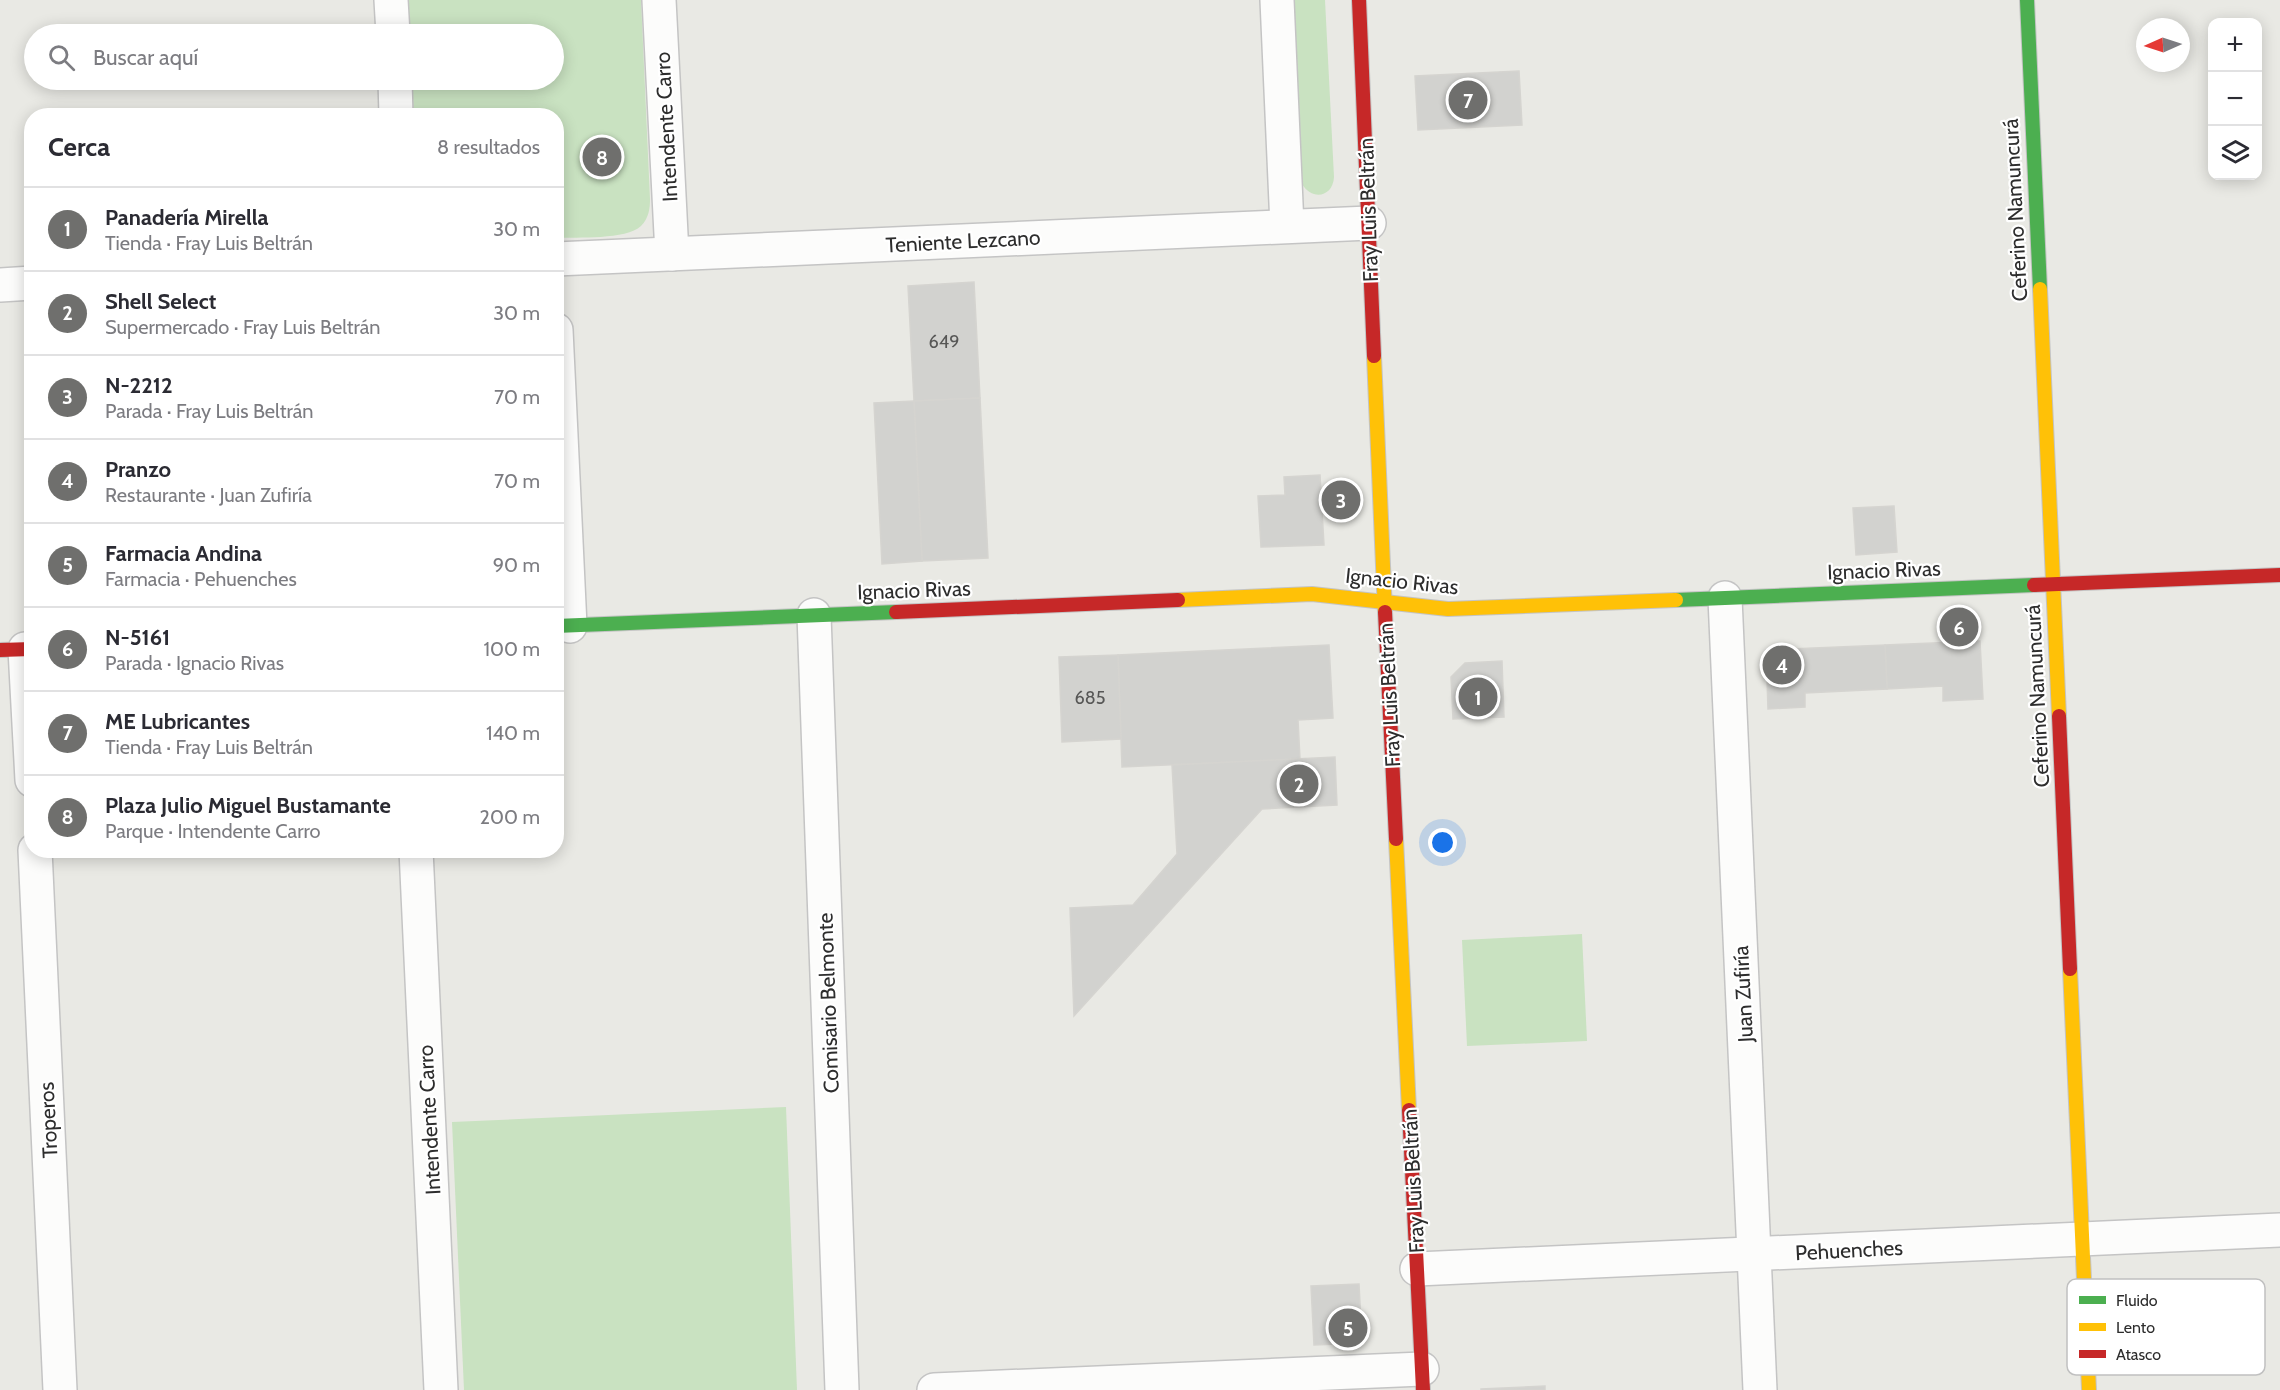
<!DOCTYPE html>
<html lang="es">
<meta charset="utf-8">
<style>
:root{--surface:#fff;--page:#f2f2f3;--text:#2b2b33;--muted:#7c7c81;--line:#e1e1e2;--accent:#6f6f6d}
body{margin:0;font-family:Cabin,sans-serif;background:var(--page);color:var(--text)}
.controls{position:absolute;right:18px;top:18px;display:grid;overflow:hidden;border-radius:12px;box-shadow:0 3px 15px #0003}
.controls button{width:54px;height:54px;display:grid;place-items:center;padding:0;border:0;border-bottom:2px solid var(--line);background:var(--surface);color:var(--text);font:30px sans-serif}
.compass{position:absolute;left:2136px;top:18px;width:54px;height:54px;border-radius:50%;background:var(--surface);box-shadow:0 3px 15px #0003;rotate:267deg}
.you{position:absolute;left:1443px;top:843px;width:21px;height:21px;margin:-15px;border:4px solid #fff;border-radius:50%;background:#1a73e8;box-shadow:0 0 0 9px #1a73e833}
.badge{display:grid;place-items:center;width:39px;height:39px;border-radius:50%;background:var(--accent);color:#fff;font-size:20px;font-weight:700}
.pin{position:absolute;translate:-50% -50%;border:3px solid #fff;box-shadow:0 2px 6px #0006}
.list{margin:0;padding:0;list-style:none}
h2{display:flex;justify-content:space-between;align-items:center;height:78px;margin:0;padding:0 24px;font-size:26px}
h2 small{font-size:20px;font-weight:400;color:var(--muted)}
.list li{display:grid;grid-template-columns:39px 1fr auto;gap:18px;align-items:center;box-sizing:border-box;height:84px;padding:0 24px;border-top:2px solid var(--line)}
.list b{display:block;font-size:22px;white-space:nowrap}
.list p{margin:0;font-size:20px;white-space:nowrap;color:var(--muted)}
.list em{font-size:20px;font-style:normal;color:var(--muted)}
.icon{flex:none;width:33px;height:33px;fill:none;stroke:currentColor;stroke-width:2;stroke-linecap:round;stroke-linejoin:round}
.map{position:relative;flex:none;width:2280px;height:1390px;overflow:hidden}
.search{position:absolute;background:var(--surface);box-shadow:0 3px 15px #0003;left:24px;top:24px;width:540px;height:66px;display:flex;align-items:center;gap:15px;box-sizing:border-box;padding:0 21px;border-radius:33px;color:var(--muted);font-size:22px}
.panel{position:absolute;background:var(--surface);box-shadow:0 3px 15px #0003;left:24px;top:108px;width:540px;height:750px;border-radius:24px}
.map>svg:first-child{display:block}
.green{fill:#c9e2c1}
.building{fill:#d2d2cf;stroke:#d5d4d0;stroke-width:1.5}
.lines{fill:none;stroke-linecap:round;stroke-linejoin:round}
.street-casing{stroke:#c4c4c4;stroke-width:36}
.fast-casing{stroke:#c4c4c4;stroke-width:16}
.slow-casing{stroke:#c4c4c4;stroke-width:16}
.jam-casing{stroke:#c4c4c4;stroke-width:16}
.street{stroke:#fcfcfb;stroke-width:33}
.fast{stroke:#4caf50;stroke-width:14}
.slow{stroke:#ffc107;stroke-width:14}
.jam{stroke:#c62828;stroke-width:14}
.labels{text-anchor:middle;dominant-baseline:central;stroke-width:4.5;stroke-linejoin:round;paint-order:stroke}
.number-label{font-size:18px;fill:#575756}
.street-label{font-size:21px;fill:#2d2d2d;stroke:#fff}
.key{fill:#fff;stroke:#c0c0c0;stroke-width:1.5}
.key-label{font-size:16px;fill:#2d2d2d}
</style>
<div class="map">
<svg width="2280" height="1390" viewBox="0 0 2280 1390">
<rect width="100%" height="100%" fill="#e9e9e4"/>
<!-- green -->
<g class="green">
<path d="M 408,0 L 641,0 L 650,199 C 650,208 649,218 641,226 C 626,240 577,237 557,238 L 556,116 L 414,115 L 412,80 L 554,80 L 554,34 L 410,34 Z"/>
<path d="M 1292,0 L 1325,0 L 1334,177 C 1333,197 1312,201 1302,184 Z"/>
<polygon points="1582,934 1587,1041 1467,1046 1462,940"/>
<polygon points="786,1107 797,1390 464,1390 452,1122"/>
</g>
<!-- building -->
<g class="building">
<polygon points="1519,71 1522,125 1418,130 1415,76"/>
<polygon points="974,282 980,398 914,401 908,286"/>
<polygon points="980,398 988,558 922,561 914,401"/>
<polygon points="914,401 922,561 882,564 874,403"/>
<polygon points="1320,475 1324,545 1261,547 1258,496 1285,495 1284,477"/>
<polygon points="1894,506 1897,552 1856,555 1853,508"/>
<polygon points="1980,641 1983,699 1943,701 1943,686 1887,689 1885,645"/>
<polygon points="1329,645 1333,718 1298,720 1300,759 1122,767 1118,655"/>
<polygon points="1885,645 1887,689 1805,693 1805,707 1768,709 1766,650"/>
<polygon points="1118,655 1121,739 1062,742 1059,657"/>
<polygon points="1502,661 1504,717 1453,719 1451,677 1465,663"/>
<polygon points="1335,757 1337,805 1262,809 1074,1016 1070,908 1133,905 1177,854 1172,765"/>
<polygon points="1359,1284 1362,1343 1314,1345 1311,1286"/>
<polygon points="1545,1386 1545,1390 1481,1390 1481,1389"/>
</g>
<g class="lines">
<!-- street casing -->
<g class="street-casing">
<g id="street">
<polyline points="391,0 393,34"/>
<polyline points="659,0 672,254"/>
<polyline points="1277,0 1287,226"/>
<polyline points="395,80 396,116"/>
<polyline points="556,259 1369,223"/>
<polyline points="0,285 32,283"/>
<polyline points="556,330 570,626"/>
<polyline points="1725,598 1760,1390"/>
<polyline points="814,615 842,1390"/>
<polyline points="25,649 32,780"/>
<polyline points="35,850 60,1390"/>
<polyline points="416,850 441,1390"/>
<polyline points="1417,1269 2280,1230"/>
<polyline points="934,1390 1422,1369"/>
</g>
</g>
<!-- fast casing -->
<g class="fast-casing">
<g id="fast">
<polyline points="2027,0 2040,289"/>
<polyline points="1676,600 2034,585"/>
<polyline points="556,626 896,612"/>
</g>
</g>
<!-- slow casing -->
<g class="slow-casing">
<g id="slow">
<polyline points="2040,289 2059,716"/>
<polyline points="1374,356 1385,612"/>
<polyline points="1178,600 1312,594 1448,609 1676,600"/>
<polyline points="1396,839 1409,1110"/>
<polyline points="2070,969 2089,1390"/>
</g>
</g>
<!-- jam casing -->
<g class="jam-casing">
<g id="jam">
<polyline points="1359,0 1374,356"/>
<polyline points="2034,585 2280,575"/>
<polyline points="896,612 1178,600"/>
<polyline points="1385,612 1396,839"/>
<polyline points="0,650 32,649"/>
<polyline points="2059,716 2070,969"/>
<polyline points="1409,1110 1423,1390"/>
</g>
</g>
<!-- street -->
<use href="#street" class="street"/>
<!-- fast -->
<use href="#fast" class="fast"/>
<!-- slow -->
<use href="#slow" class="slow"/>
<!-- jam -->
<use href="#jam" class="jam"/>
</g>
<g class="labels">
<!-- number labels -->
<g class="number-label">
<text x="944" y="342">649</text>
<text x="1090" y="698">685</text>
</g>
<!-- street labels -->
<g class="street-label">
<text transform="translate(666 127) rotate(-93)">Intendente Carro</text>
<text transform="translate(1368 210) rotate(-92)">Fray Luis Beltrán</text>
<text transform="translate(2015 210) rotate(-93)">Ceferino Namuncurá</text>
<text transform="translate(963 241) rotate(-3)">Teniente Lezcano</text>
<text transform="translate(1884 570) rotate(-2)">Ignacio Rivas</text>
<text transform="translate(1402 581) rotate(6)">Ignacio Rivas</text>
<text transform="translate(914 590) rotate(-2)">Ignacio Rivas</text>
<text transform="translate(1389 695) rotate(-93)">Fray Luis Beltrán</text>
<text transform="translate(2037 696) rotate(-93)">Ceferino Namuncurá</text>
<text transform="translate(1743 994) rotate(-93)">Juan Zufiría</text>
<text transform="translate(828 1003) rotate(-92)">Comisario Belmonte</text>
<text transform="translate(48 1120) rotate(-93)">Troperos</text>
<text transform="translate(429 1120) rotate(-93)">Intendente Carro</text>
<text transform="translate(1413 1181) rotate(-93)">Fray Luis Beltrán</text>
<text transform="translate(1849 1250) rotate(-3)">Pehuenches</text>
</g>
</g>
<!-- legend -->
<rect x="2067" y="1279" width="198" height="96" rx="9" class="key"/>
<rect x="2079" y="1296" width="27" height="8" fill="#4caf50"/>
<rect x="2079" y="1323" width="27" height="8" fill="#ffc107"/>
<rect x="2079" y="1350" width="27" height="8" fill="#c62828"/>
<g class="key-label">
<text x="2116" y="1306">Fluido</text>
<text x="2116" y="1333">Lento</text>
<text x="2116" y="1360">Atasco</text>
</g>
</svg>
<div class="controls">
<button>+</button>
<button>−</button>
<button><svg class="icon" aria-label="layers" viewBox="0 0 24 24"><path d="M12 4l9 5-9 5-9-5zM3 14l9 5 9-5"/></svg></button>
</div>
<svg class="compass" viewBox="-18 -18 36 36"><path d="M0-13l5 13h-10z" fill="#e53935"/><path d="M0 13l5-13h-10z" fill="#7c7c81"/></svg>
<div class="you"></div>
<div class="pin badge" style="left:1478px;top:697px">1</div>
<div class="pin badge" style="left:1299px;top:784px">2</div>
<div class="pin badge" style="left:1341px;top:500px">3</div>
<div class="pin badge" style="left:1782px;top:665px">4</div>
<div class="pin badge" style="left:1348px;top:1328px">5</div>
<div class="pin badge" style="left:1959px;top:627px">6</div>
<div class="pin badge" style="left:1468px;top:100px">7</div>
<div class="pin badge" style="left:602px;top:157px">8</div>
<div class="search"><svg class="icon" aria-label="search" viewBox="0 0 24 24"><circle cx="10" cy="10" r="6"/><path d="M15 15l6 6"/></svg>Buscar aquí</div>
<section class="panel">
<h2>Cerca<small>8 resultados</small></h2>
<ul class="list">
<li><span class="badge">1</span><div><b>Panadería Mirella</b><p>Tienda · Fray Luis Beltrán</p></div><em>30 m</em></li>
<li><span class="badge">2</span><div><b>Shell Select</b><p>Supermercado · Fray Luis Beltrán</p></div><em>30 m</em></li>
<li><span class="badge">3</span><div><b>N-2212</b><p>Parada · Fray Luis Beltrán</p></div><em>70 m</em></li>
<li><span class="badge">4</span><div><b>Pranzo</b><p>Restaurante · Juan Zufiría</p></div><em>70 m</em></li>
<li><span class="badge">5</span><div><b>Farmacia Andina</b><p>Farmacia · Pehuenches</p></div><em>90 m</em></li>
<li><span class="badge">6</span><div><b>N-5161</b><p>Parada · Ignacio Rivas</p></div><em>100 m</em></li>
<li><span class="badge">7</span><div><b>ME Lubricantes</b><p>Tienda · Fray Luis Beltrán</p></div><em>140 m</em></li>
<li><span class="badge">8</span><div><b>Plaza Julio Miguel Bustamante</b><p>Parque · Intendente Carro</p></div><em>200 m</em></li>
</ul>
</section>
</div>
